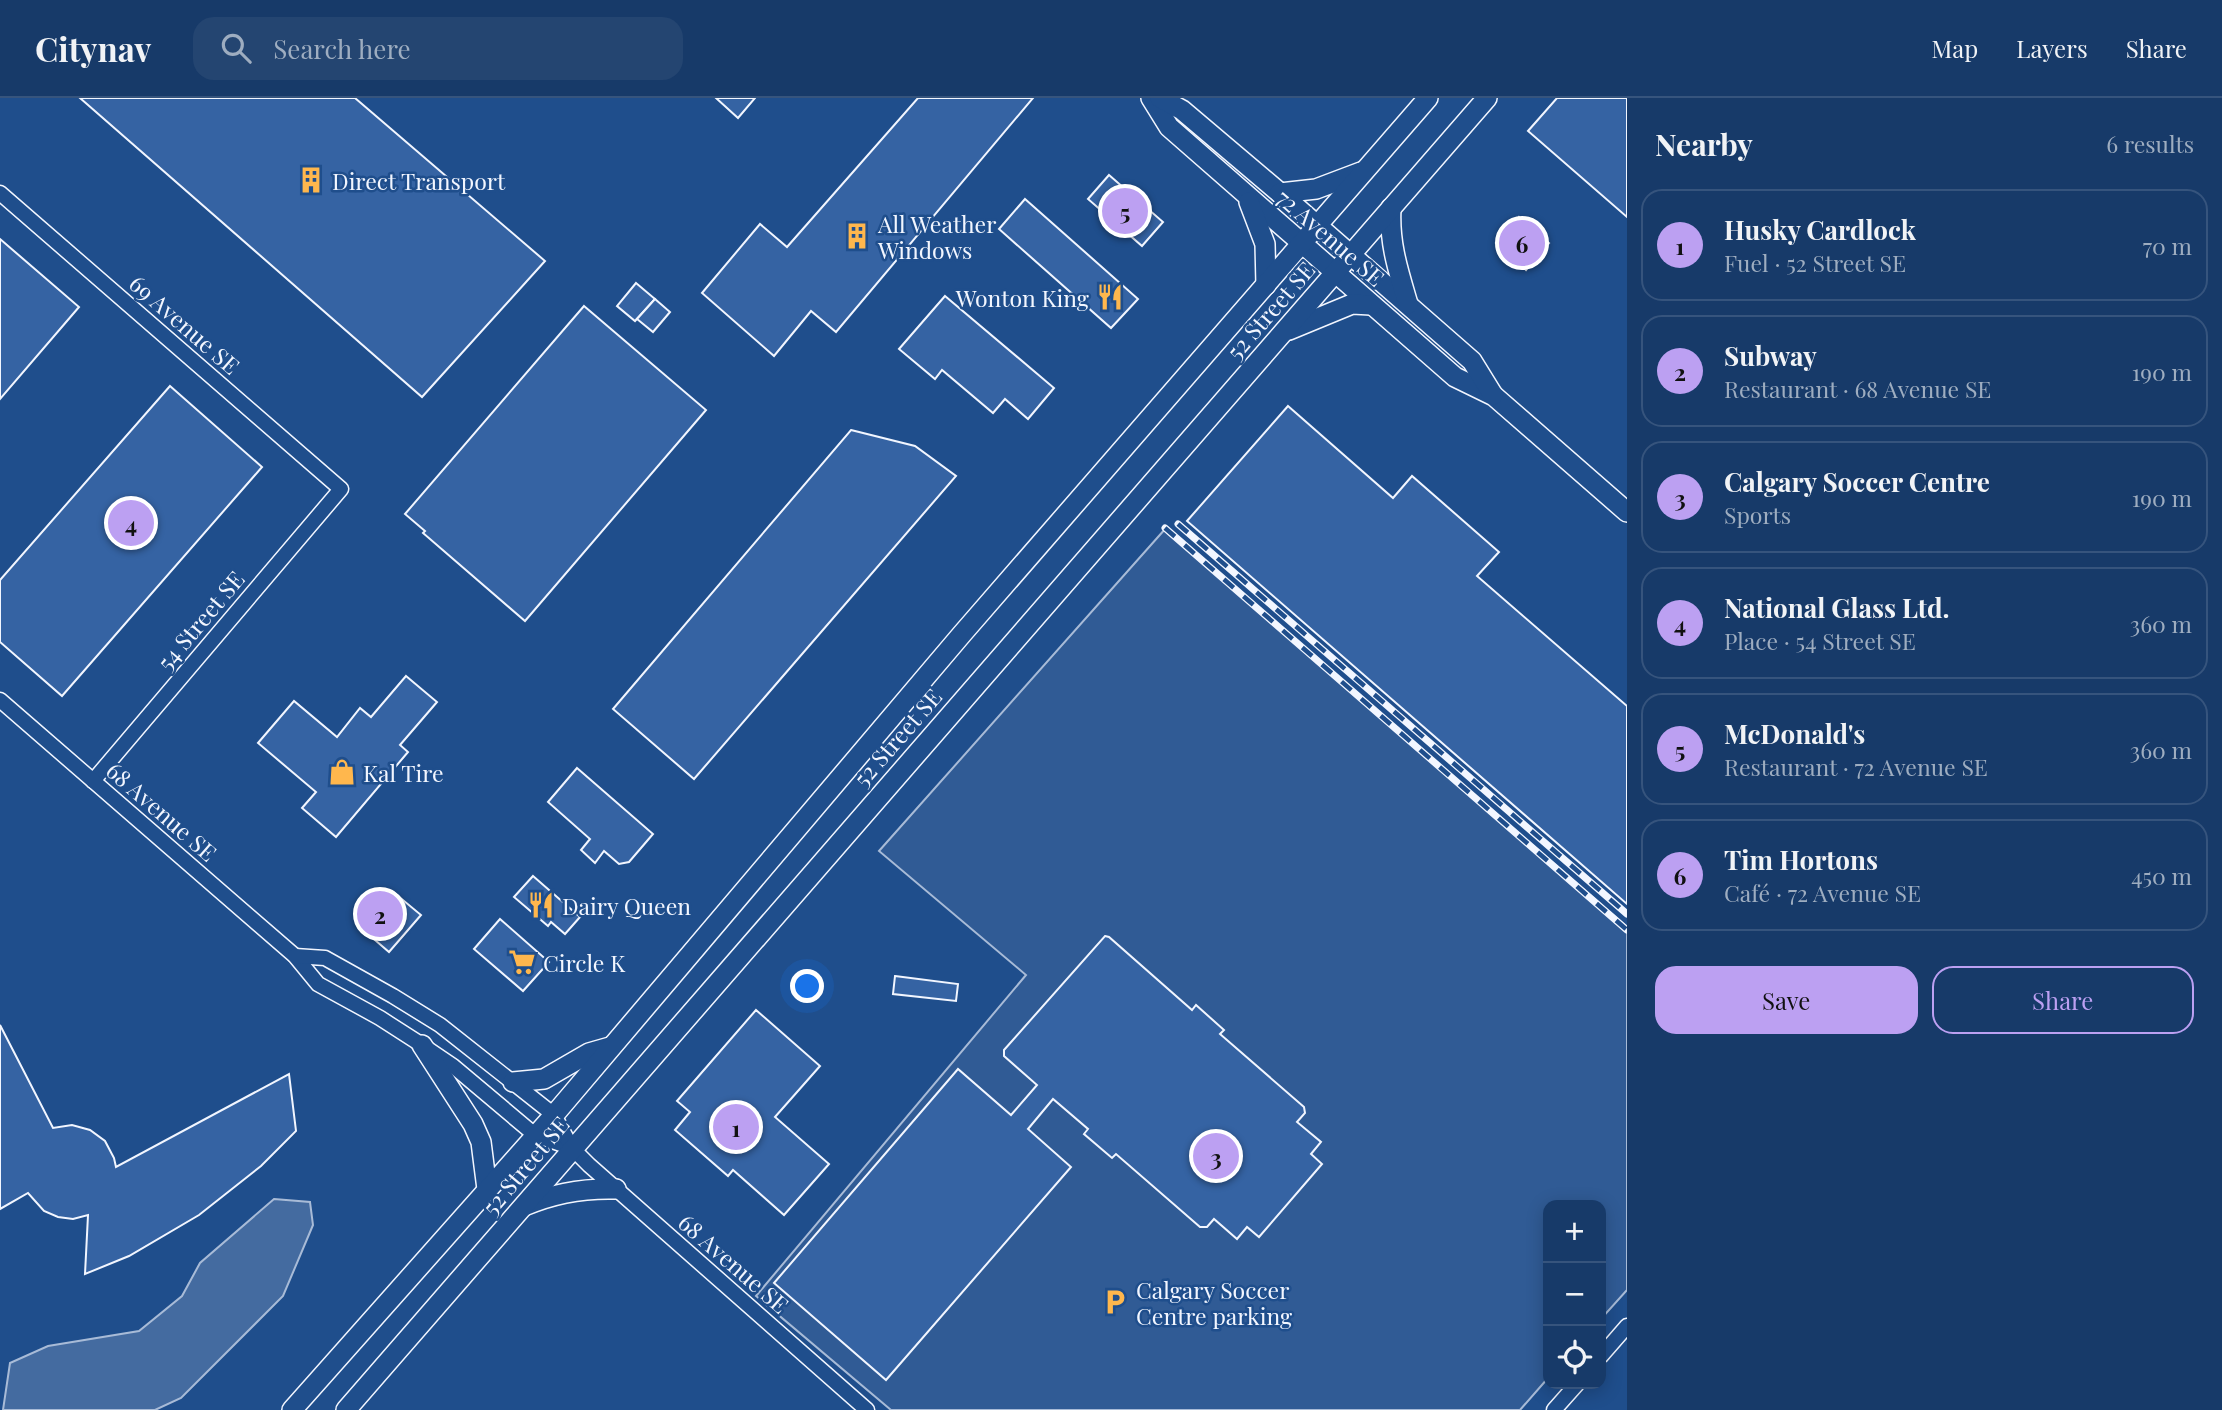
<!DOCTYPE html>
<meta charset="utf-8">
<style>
:root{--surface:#173a69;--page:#244571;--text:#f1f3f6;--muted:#9eadc0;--line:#36547d;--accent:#bca0f2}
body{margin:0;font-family:"Playfair Display",serif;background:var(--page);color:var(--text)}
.controls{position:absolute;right:21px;bottom:21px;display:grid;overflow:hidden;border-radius:14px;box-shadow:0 4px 18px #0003}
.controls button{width:63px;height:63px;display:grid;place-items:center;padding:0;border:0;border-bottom:2px solid var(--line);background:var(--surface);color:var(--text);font:35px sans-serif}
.you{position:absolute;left:808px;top:889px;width:24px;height:24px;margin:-18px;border:5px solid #fff;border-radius:50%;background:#1a73e8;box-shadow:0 0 0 10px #1a73e833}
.badge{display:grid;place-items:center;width:46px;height:46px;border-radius:50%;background:var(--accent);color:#111;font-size:23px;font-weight:700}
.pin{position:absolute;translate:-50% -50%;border:4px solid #fff;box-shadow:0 2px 7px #0006}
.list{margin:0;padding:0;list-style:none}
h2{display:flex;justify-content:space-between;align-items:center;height:91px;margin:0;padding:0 28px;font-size:30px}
h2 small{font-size:23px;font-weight:400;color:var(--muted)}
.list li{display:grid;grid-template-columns:46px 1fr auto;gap:21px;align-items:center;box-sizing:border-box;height:112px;margin:0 14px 14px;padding:0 14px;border:2px solid var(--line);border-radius:21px}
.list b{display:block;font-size:26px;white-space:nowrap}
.list p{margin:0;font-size:23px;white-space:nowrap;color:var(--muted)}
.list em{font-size:23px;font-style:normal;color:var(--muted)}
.actions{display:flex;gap:14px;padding:21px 28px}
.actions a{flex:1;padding:16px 0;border:2px solid var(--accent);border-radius:21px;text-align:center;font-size:24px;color:var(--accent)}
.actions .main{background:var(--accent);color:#111}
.icon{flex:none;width:38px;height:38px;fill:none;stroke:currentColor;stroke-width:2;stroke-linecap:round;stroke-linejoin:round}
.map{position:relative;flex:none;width:1627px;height:1312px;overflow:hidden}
header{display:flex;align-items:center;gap:42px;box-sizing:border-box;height:98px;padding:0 35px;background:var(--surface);border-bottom:2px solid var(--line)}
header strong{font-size:33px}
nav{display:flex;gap:38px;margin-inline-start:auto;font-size:24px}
.search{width:490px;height:63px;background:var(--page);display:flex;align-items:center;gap:18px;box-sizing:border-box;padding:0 24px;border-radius:21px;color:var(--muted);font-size:26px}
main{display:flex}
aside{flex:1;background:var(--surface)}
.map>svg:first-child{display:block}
.green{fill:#305b95;stroke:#a8bbd7;stroke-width:2}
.water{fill:#446ba0;stroke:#a8bbd7;stroke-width:2}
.building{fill:#3563a3;stroke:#f2f6ff;stroke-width:2}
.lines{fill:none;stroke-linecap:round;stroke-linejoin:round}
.street-casing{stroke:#f2f6ff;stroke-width:17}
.secondary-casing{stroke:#f2f6ff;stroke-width:22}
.street{stroke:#1f4e8c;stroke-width:14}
.secondary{stroke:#1f4e8c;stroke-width:19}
.rail-casing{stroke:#f2f6ff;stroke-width:7}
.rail{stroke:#1f4e8c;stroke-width:4.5;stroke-dasharray:13;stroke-linecap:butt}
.labels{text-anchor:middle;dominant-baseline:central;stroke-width:5;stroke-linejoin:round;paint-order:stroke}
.poi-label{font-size:23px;fill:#f2f6ff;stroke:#1f4e8c;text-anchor:start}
.street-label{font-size:23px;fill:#f2f6ff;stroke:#1f4e8c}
</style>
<header>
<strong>Citynav</strong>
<div class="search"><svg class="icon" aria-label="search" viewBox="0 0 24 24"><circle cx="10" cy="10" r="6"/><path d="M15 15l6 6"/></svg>Search here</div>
<nav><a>Map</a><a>Layers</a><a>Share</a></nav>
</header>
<main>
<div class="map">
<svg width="1627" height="1312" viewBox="0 0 1627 1312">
<rect width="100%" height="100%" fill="#1f4e8c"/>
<!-- green -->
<polygon class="green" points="1166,430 1627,829 1627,1192 1601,1221 1601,1107 1548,1107 1548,1280 1520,1312 891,1312 756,1198 1026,877 879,753"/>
<!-- water -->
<polygon class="water" points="274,1101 310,1104 313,1127 283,1198 181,1300 155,1312 3,1312 10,1265 48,1248 139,1233 182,1198 200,1165"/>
<!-- building -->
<g class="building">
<polygon points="80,0 355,0 545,163 422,299"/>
<polygon points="716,0 755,0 738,20"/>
<polygon points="918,0 1033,0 836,234 811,213 774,258 702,195 760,126 787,149"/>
<polygon points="1557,0 1627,0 1627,119 1528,33"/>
<polygon points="1109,77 1163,124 1142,148 1088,101"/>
<polygon points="1025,101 1138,201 1111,230 999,131"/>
<polygon points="1519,119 1549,145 1526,172 1496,145"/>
<polygon points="0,141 79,209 0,301"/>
<polygon points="636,185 655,201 635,223 617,208"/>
<polygon points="945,198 1054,290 1028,321 1005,301 993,315 942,272 935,281 899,251"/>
<polygon points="655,201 670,214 653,234 637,221"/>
<polygon points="584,208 706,312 525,523 423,435 425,433 405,416"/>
<polygon points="170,288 262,369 62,598 0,544 0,482"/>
<polygon points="1288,308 1393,400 1412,378 1499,454 1477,478 1627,608 1627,806 1187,423"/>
<polygon points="851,332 915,348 956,378 694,681 613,611"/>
<polygon points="406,578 437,604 400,647 408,654 336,739 302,710 316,694 258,645 294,603 337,639 360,610 371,619"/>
<polygon points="577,670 653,736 629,764 619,766 604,753 595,765 581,752 590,741 548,704"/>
<polygon points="533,778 580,819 565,836 551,824 548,828 514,799"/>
<polygon points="392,793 421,817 389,854 361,830"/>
<polygon points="500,821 549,864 523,893 474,851"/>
<polygon points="1105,838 1109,839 1192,912 1196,907 1224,932 1220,936 1304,1009 1305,1015 1297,1024 1321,1044 1311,1056 1322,1066 1259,1139 1247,1129 1237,1141 1214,1121 1207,1129 1200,1129 1116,1056 1112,1060 1084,1036 1088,1031 1053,1001 1028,1031 1071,1069 886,1282 774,1185 958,971 1011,1017 1037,987 1004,958 1004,952"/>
<polygon points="895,878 958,886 956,903 893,896"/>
<polygon points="756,912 820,968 775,1019 829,1066 784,1117 733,1072 728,1078 675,1032 690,1014 677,1003"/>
<polygon points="0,927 53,1030 72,1027 90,1032 105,1043 114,1060 116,1069 289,976 296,1033 261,1068 199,1117 129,1158 85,1176 88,1117 73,1121 58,1119 44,1113 28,1095 0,1111"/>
</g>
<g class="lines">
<!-- street casing -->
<g class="street-casing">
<g id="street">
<polyline points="0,95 341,391 93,683"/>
<polyline points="0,602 295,858 318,886 380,920 422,947 453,968 535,1037 572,1050"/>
<polyline points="295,858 325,860 393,898 440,927 554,1017 572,1050 589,1067 867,1312"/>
<polyline points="1601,1258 1627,1228"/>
<polyline points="1554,1312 1577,1286"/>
</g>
</g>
<!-- secondary casing -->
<g class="secondary-casing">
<g id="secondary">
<polyline points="1151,0 1169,29 1455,279 1494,298 1627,414"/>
<polyline points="1160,0 1182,12 1280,95 1472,263 1493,297"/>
<polyline points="1280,95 1316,91 1361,74"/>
<polyline points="1249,104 1265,146 1266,187"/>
<path d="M 1391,110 C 1389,145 1398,172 1408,206"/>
<polyline points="1289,232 1352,206 1371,207"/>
<polyline points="422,947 473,1026 481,1044 487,1091"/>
<polyline points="513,984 544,981 589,955 610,949"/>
<path d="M 524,1108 C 554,1095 584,1090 616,1091"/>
<polyline points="292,1312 554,1017 962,536 1428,0"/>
<polyline points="346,1312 1487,0"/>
</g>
</g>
<!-- street -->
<use href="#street" class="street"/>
<!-- secondary -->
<use href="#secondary" class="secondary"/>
<!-- rail casing -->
<g class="rail-casing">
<g id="rail">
<polyline points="1178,426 1627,816"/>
<polyline points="1165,430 1627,832"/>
</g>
</g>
<!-- rail -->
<use href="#rail" class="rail"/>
</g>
<!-- icons -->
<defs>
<g id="building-bare" transform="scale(2.1)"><path d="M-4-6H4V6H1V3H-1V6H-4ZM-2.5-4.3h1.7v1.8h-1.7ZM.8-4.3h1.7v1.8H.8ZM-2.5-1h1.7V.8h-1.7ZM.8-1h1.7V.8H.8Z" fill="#ffb74d" stroke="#1f4e8c" stroke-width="2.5" paint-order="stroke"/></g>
<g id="restaurant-bare" transform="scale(2.1)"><path d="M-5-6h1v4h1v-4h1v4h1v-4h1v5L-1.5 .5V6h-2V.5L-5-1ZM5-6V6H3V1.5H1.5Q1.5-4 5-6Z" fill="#ffb74d" stroke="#1f4e8c" stroke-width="2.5" paint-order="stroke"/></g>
<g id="shop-bare" transform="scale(2.1)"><path d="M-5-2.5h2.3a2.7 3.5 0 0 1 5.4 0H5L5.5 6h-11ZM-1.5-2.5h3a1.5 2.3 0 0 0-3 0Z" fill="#ffb74d" stroke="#1f4e8c" stroke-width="2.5" paint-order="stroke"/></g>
<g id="supermarket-bare" transform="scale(2.1)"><path d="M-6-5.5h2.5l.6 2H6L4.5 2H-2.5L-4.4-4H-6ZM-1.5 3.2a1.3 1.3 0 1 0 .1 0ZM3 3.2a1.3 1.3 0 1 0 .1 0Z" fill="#ffb74d" stroke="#1f4e8c" stroke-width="2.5" paint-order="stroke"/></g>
<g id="parking-bare" transform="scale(2.1)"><path d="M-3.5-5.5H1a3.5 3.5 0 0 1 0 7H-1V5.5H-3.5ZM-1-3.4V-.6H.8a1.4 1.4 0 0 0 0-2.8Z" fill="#ffb74d" stroke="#1f4e8c" stroke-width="2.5" paint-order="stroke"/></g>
</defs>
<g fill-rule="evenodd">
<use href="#building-bare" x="311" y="82"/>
<use href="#building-bare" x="857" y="138"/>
<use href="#restaurant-bare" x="1110" y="199"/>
<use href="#shop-bare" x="342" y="674"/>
<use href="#restaurant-bare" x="541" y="807"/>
<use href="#supermarket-bare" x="522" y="864"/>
<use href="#parking-bare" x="1115" y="1204"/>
</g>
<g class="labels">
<!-- poi labels -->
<g class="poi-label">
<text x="332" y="82">Direct Transport</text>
<text x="878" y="125">All Weather<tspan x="878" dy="26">Windows</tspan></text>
<text x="1089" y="199" text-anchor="end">Wonton King</text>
<text x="363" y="674">Kal Tire</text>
<text x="562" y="807">Dairy Queen</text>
<text x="543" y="864">Circle K</text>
<text x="1136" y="1191">Calgary Soccer<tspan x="1136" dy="26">Centre parking</tspan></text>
</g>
<!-- street labels -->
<g class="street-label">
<text transform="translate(1331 139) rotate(41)">72 Avenue SE</text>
<text transform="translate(1270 212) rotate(-49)">52 Street SE</text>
<text transform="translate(185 226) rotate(41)">69 Avenue SE</text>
<text transform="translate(200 522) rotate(-50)">54 Street SE</text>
<text transform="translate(897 639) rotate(-49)">52 Street SE</text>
<text transform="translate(162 713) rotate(41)">68 Avenue SE</text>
<text transform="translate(525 1067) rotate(-50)">52 Street SE</text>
<text transform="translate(734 1165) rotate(41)">68 Avenue SE</text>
</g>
</g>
</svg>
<div class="controls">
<button>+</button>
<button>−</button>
<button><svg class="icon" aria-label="locate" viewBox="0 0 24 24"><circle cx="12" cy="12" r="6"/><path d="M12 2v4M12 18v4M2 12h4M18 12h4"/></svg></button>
</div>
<div class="you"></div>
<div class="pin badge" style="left:736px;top:1029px">1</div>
<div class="pin badge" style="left:380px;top:816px">2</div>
<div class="pin badge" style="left:1216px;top:1058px">3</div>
<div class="pin badge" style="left:131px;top:425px">4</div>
<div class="pin badge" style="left:1125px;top:113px">5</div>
<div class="pin badge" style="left:1522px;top:145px">6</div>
</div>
<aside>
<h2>Nearby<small>6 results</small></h2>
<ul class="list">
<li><span class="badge">1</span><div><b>Husky Cardlock</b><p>Fuel · 52 Street SE</p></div><em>70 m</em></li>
<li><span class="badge">2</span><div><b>Subway</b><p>Restaurant · 68 Avenue SE</p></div><em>190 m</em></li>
<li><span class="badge">3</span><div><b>Calgary Soccer Centre</b><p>Sports</p></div><em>190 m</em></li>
<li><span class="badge">4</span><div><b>National Glass Ltd.</b><p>Place · 54 Street SE</p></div><em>360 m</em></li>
<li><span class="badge">5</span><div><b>McDonald's</b><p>Restaurant · 72 Avenue SE</p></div><em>360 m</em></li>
<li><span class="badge">6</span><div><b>Tim Hortons</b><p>Café · 72 Avenue SE</p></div><em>450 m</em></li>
</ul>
<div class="actions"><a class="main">Save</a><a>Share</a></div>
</aside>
</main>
